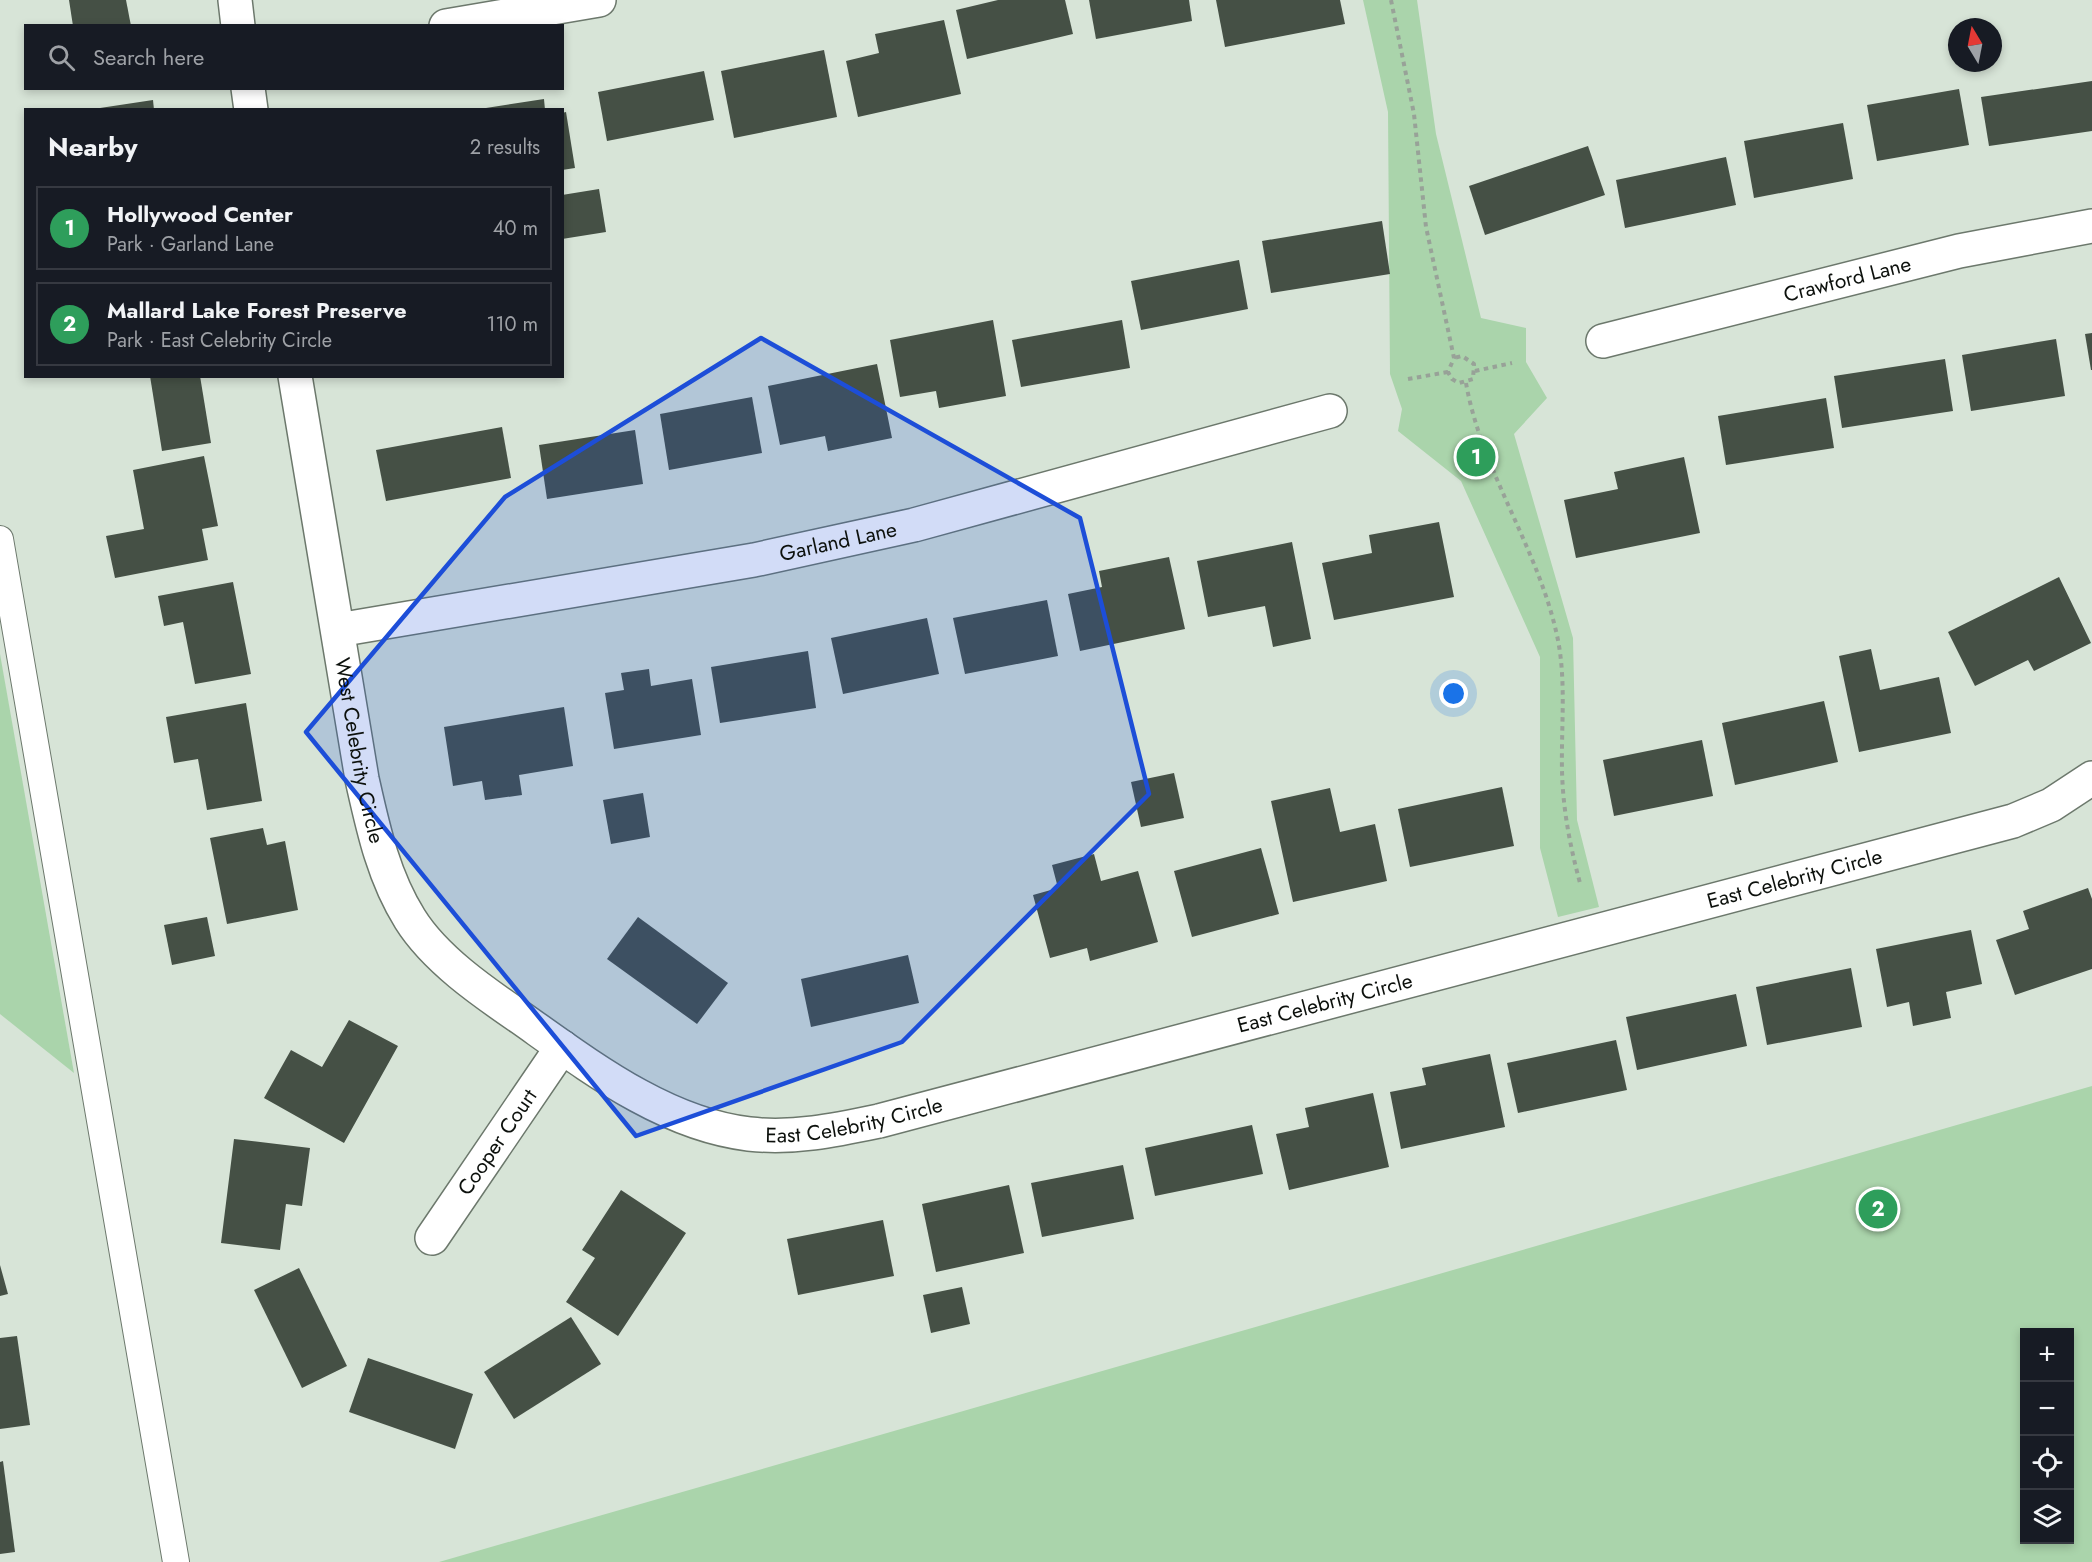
<!DOCTYPE html>
<meta charset="utf-8">
<style>
:root{--surface:#171b24;--page:#242831;--text:#f1f3f6;--muted:#9ea1a6;--line:#363941;--accent:#db2777}
body{margin:0;font-family:Jost,sans-serif;background:var(--page);color:var(--text)}
.controls{position:absolute;right:18px;bottom:18px;display:grid;overflow:hidden;border-radius:0px;box-shadow:0 3px 9px #0003}
.controls button{width:54px;height:54px;display:grid;place-items:center;padding:0;border:0;border-bottom:2px solid var(--line);background:var(--surface);color:var(--text);font:30px sans-serif}
.compass{position:absolute;left:1948px;top:18px;width:54px;height:54px;border-radius:50%;background:var(--surface);box-shadow:0 3px 9px #0003;rotate:350deg}
.you{position:absolute;left:1454px;top:694px;width:21px;height:21px;margin:-15px;border:4px solid #fff;border-radius:50%;background:#1a73e8;box-shadow:0 0 0 9px #1a73e833}
.badge{display:grid;place-items:center;width:39px;height:39px;border-radius:50%;background:var(--accent);color:#fff;font-size:20px;font-weight:700}
.pin{position:absolute;translate:-50% -50%;border:3px solid #fff;box-shadow:0 2px 6px #0006}
.list{margin:0;padding:0;list-style:none}
h2{display:flex;justify-content:space-between;align-items:center;height:78px;margin:0;padding:0 24px;font-size:26px}
h2 small{font-size:20px;font-weight:400;color:var(--muted)}
.list li{display:grid;grid-template-columns:39px 1fr auto;gap:18px;align-items:center;box-sizing:border-box;height:84px;margin:0 12px 12px;padding:0 12px;border:2px solid var(--line);border-radius:0px}
.list b{display:block;font-size:22px;white-space:nowrap}
.list p{margin:0;font-size:20px;white-space:nowrap;color:var(--muted)}
.list em{font-size:20px;font-style:normal;color:var(--muted)}
.icon{flex:none;width:33px;height:33px;fill:none;stroke:currentColor;stroke-width:2;stroke-linecap:round;stroke-linejoin:round}
.map{position:relative;flex:none;width:2092px;height:1562px;overflow:hidden}
.search{position:absolute;background:var(--surface);box-shadow:0 3px 9px #0003;left:24px;top:24px;width:540px;height:66px;display:flex;align-items:center;gap:15px;box-sizing:border-box;padding:0 21px;border-radius:0px;color:var(--muted);font-size:22px}
.panel{position:absolute;background:var(--surface);box-shadow:0 3px 9px #0003;left:24px;top:108px;width:540px;height:270px;border-radius:0px}
.map>svg:first-child{display:block}
.green{fill:#aad4ab;fill-rule:evenodd}
.building{fill:#455045}
.lines{fill:none;stroke-linecap:round;stroke-linejoin:round}
.lane-casing{stroke:#6c786c;stroke-width:28}
.street-casing{stroke:#6c786c;stroke-width:36}
.path{stroke:#98a298;stroke-width:4;stroke-dasharray:4.5 4.5;stroke-linecap:butt}
.lane{stroke:#fff;stroke-width:26}
.street{stroke:#fff;stroke-width:33}
.marked{fill:#1d4ed8;fill-opacity:0.2;stroke:#1d4ed8;stroke-width:4.5;stroke-linejoin:round}
.labels{text-anchor:middle;dominant-baseline:central;stroke-width:6;stroke-linejoin:round;paint-order:stroke}
.street-label{font-size:21px;fill:#0c100c;stroke:#e4f1e4}
</style>
<div class="map">
<svg width="2092" height="1562" viewBox="0 0 2092 1562">
<rect width="100%" height="100%" fill="#d7e4d7"/>
<!-- green -->
<g class="green">
<polygon points="1363,0 1417,0 1436,134 1481,318 1526,328 1526,362 1547,398 1514,434 1573,638 1577,820 1599,907 1558,917 1540,848 1540,657 1461,481 1398,431 1402,409 1390,374 1388,112"/>
<polygon points="0,654 74,1073 0,1014"/>
<path d="M 2092,1086 L 2092,1562 L 439,1562 ZM 2024,1332 L 2070,1332 L 2070,1540 L 2024,1540 Z"/>
</g>
<!-- building -->
<g class="building">
<polygon points="69,0 126,0 131,26 73,26"/>
<polygon points="998,0 1065,0 1073,34 967,59 956,10"/>
<polygon points="1089,0 1189,0 1192,21 1096,39"/>
<polygon points="1216,0 1340,0 1345,24 1225,47"/>
<polygon points="944,20 961,94 858,117 846,61 879,53 875,34"/>
<polygon points="824,50 837,117 734,138 721,71"/>
<polygon points="704,71 714,120 607,141 598,92"/>
<polygon points="2092,81 2092,131 1989,146 1981,97"/>
<polygon points="1959,89 1969,145 1877,161 1867,105"/>
<polygon points="544,99 545,110 486,110 486,108"/>
<polygon points="153,100 154,110 100,110 100,108"/>
<polygon points="566,112 575,168 562,170 562,113"/>
<polygon points="1843,123 1853,179 1754,198 1744,141"/>
<polygon points="1588,146 1605,195 1485,235 1469,186"/>
<polygon points="1726,157 1736,205 1625,228 1616,180"/>
<polygon points="599,189 606,232 562,239 562,195"/>
<polygon points="1382,221 1390,274 1271,293 1262,241"/>
<polygon points="1239,260 1248,309 1141,330 1131,281"/>
<polygon points="993,320 1006,396 939,408 936,391 900,397 890,340"/>
<polygon points="1122,320 1130,368 1021,387 1012,340"/>
<polygon points="2092,333 2092,370 2091,370 2085,334"/>
<polygon points="2056,339 2065,396 1971,411 1962,355"/>
<polygon points="1945,359 1953,411 1842,428 1834,376"/>
<polygon points="877,364 892,438 828,451 825,436 780,445 768,386"/>
<polygon points="150,376 200,376 211,443 162,451"/>
<polygon points="752,397 762,453 669,470 660,414"/>
<polygon points="1826,398 1834,448 1726,465 1718,416"/>
<polygon points="502,427 511,478 386,501 376,450"/>
<polygon points="635,430 643,484 547,499 539,445"/>
<polygon points="204,456 218,526 202,529 208,560 115,578 106,536 144,529 133,470"/>
<polygon points="1684,457 1700,533 1576,558 1564,500 1618,489 1614,472"/>
<polygon points="1439,522 1454,597 1334,620 1322,563 1372,553 1369,535"/>
<polygon points="1292,542 1311,639 1273,647 1265,606 1208,617 1197,561"/>
<polygon points="1169,557 1185,629 1080,651 1068,594 1102,587 1099,571"/>
<polygon points="2059,577 2091,643 2034,671 2028,660 1975,686 1948,632"/>
<polygon points="233,582 251,674 195,684 183,622 164,626 158,596"/>
<polygon points="1047,600 1058,656 965,674 953,618"/>
<polygon points="927,618 939,674 843,694 831,638"/>
<polygon points="1871,649 1880,690 1939,677 1951,733 1859,752 1839,656"/>
<polygon points="808,651 816,708 720,723 711,667"/>
<polygon points="649,669 651,686 692,679 701,735 614,749 605,693 624,690 621,673"/>
<polygon points="1824,701 1838,762 1735,785 1722,723"/>
<polygon points="246,703 262,801 207,810 198,759 174,763 166,717"/>
<polygon points="564,707 573,766 519,775 522,795 485,800 482,781 453,786 444,727"/>
<polygon points="1702,740 1713,796 1614,816 1603,760"/>
<polygon points="1174,773 1184,818 1141,827 1131,782"/>
<polygon points="1502,787 1514,846 1410,867 1398,809"/>
<polygon points="1330,788 1340,832 1375,824 1387,881 1293,902 1271,801"/>
<polygon points="643,793 650,837 611,844 603,800"/>
<polygon points="263,828 267,845 285,841 298,910 227,924 210,838"/>
<polygon points="1261,848 1279,914 1192,937 1174,871"/>
<polygon points="1094,854 1101,881 1138,871 1158,942 1090,961 1087,948 1050,958 1033,895 1058,888 1052,865"/>
<polygon points="2088,888 2092,899 2092,969 2015,995 1996,940 2029,929 2023,911"/>
<polygon points="207,917 215,956 172,965 164,925"/>
<polygon points="638,917 728,983 697,1024 607,959"/>
<polygon points="1971,930 1982,984 1946,992 1951,1018 1913,1026 1909,1002 1887,1007 1876,949"/>
<polygon points="908,955 919,1003 811,1027 801,979"/>
<polygon points="1851,968 1862,1027 1767,1045 1756,987"/>
<polygon points="1736,994 1747,1046 1637,1070 1626,1017"/>
<polygon points="349,1020 398,1046 344,1143 264,1098 291,1050 322,1067"/>
<polygon points="1616,1040 1627,1090 1518,1113 1507,1063"/>
<polygon points="1490,1054 1505,1127 1401,1149 1390,1092 1426,1085 1422,1068"/>
<polygon points="1373,1093 1389,1167 1289,1190 1276,1134 1309,1127 1305,1108"/>
<polygon points="1252,1125 1263,1174 1155,1196 1145,1148"/>
<polygon points="234,1139 310,1148 302,1206 286,1204 280,1250 221,1243"/>
<polygon points="1123,1165 1134,1219 1042,1237 1031,1183"/>
<polygon points="1009,1185 1024,1253 936,1272 922,1204"/>
<polygon points="621,1190 686,1233 618,1336 566,1302 595,1258 582,1250"/>
<polygon points="883,1220 894,1276 798,1295 787,1239"/>
<polygon points="0,1265 8,1294 0,1296"/>
<polygon points="299,1268 347,1366 302,1388 254,1290"/>
<polygon points="962,1287 970,1324 931,1333 923,1295"/>
<polygon points="571,1317 601,1364 514,1419 484,1372"/>
<polygon points="17,1336 30,1425 0,1429 0,1338"/>
<polygon points="368,1358 473,1394 455,1449 349,1412"/>
<polygon points="3,1461 15,1552 0,1554 0,1462"/>
</g>
<g class="lines">
<!-- lane casing -->
<g class="lane-casing">
<polyline id="lane" points="0,539 176,1562"/>
</g>
<!-- street casing -->
<g class="street-casing">
<g id="street">
<polyline points="235,0 238,26"/>
<polyline points="446,26 599,0"/>
<polyline points="248,88 251,110"/>
<path id="s1" d="M 1603,341 L 1959,251 L 2092,226"/>
<path id="s2" d="M 295,376 L 362,779 C 373,828 383,876 410,919 C 435,959 483,992 521,1018 C 589,1066 664,1124 749,1134 C 794,1139 836,1130 879,1121 L 2013,821 L 2051,805 L 2092,778"/>
<path id="s3" d="M 338,630 L 754,560 L 914,525 L 1330,411"/>
<path id="s4" d="M 432,1238 L 562,1047"/>
</g>
</g>
<!-- path -->
<g class="path">
<polyline points="1391,0 1414,114 1426,227 1454,358 1448,372 1452,379 1459,383 1473,379 1474,364 1462,356 1454,358"/>
<polyline points="1475,371 1512,363"/>
<polyline points="1408,379 1448,372"/>
<path d="M 1466,383 C 1481,469 1536,545 1556,631 C 1567,676 1561,725 1562,771 C 1563,810 1570,846 1580,883"/>
</g>
<!-- lane -->
<use href="#lane" class="lane"/>
<!-- street -->
<use href="#street" class="street"/>
</g>
<!-- marked area -->
<path class="marked" d="M 761,338 L 1080,518 L 1149,794 L 902,1042 L 636,1136 L 306,732 L 505,497 Z"/>
<g class="labels">
<!-- street labels -->
<g class="street-label">
<text stroke="none"><textPath href="#s1" startOffset="252">Crawford Lane</textPath></text>
<text stroke="none"><textPath href="#s3" startOffset="508">Garland Lane</textPath></text>
<text stroke="none"><textPath href="#s2" startOffset="380">West Celebrity Circle</textPath></text>
<text stroke="none"><textPath href="#s2" startOffset="2044">East Celebrity Circle</textPath></text>
<text stroke="none"><textPath href="#s2" startOffset="1558">East Celebrity Circle</textPath></text>
<text stroke="none"><textPath href="#s2" startOffset="1072">East Celebrity Circle</textPath></text>
<text stroke="none"><textPath href="#s4" startOffset="116">Cooper Court</textPath></text>
</g>
</g>
</svg>
<div class="controls">
<button>+</button>
<button>−</button>
<button><svg class="icon" aria-label="locate" viewBox="0 0 24 24"><circle cx="12" cy="12" r="6"/><path d="M12 2v4M12 18v4M2 12h4M18 12h4"/></svg></button>
<button><svg class="icon" aria-label="layers" viewBox="0 0 24 24"><path d="M12 4l9 5-9 5-9-5zM3 14l9 5 9-5"/></svg></button>
</div>
<svg class="compass" viewBox="-18 -18 36 36"><path d="M0-13l5 13h-10z" fill="#e53935"/><path d="M0 13l5-13h-10z" fill="#9ea1a6"/></svg>
<div class="you"></div>
<div class="pin badge" style="left:1476px;top:457px;background:#2e9e5b">1</div>
<div class="pin badge" style="left:1878px;top:1209px;background:#2e9e5b">2</div>
<div class="search"><svg class="icon" aria-label="search" viewBox="0 0 24 24"><circle cx="10" cy="10" r="6"/><path d="M15 15l6 6"/></svg>Search here</div>
<section class="panel">
<h2>Nearby<small>2 results</small></h2>
<ul class="list">
<li><span class="badge" style="background:#2e9e5b">1</span><div><b>Hollywood Center</b><p>Park · Garland Lane</p></div><em>40 m</em></li>
<li><span class="badge" style="background:#2e9e5b">2</span><div><b>Mallard Lake Forest Preserve</b><p>Park · East Celebrity Circle</p></div><em>110 m</em></li>
</ul>
</section>
</div>
